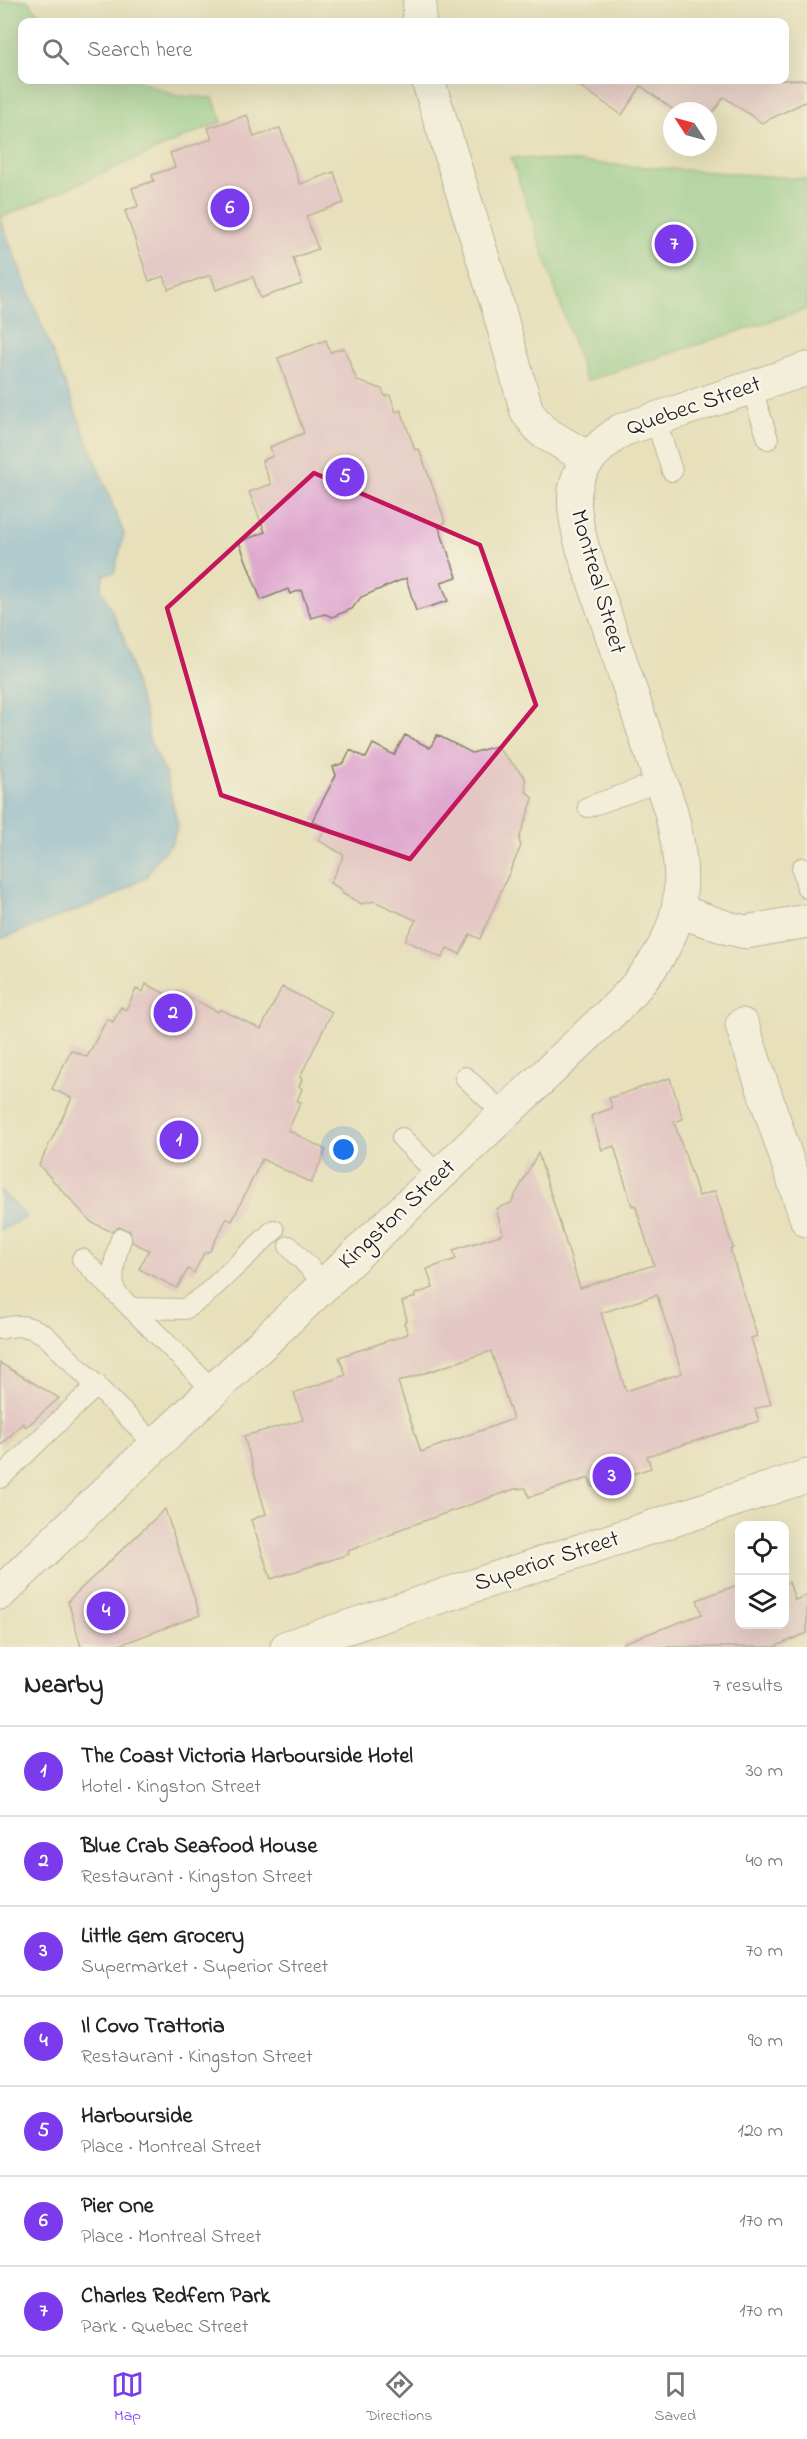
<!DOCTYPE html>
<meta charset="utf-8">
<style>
:root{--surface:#fff;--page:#f2f2f2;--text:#222;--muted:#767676;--line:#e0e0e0;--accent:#7c3aed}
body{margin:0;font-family:"Indie Flower",sans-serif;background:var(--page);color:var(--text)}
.controls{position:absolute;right:18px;bottom:18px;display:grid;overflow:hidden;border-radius:12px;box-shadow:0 6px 24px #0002}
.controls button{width:54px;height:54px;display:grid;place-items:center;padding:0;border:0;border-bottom:2px solid var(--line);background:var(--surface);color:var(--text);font:30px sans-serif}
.compass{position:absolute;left:663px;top:102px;width:54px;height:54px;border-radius:50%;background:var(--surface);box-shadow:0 6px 24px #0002;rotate:306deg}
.you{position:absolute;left:344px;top:1150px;width:21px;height:21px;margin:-15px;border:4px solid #fff;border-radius:50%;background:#1a73e8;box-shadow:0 0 0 9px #1a73e833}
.badge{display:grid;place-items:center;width:39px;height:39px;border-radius:50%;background:var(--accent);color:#fff;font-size:20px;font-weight:700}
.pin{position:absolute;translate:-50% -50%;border:3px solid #fff;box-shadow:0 2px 6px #0006}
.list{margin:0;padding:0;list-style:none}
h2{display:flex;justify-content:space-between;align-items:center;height:78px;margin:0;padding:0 24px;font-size:26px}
h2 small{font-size:20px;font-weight:400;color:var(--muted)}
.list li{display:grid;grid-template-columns:39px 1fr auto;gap:18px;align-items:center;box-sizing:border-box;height:90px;padding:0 24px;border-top:2px solid var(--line)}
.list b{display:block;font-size:22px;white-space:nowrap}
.list p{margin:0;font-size:20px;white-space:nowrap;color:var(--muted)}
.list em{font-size:20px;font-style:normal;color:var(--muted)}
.icon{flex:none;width:33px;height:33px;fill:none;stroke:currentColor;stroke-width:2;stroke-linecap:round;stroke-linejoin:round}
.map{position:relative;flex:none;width:807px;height:1647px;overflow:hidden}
.search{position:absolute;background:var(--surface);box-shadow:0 6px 24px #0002;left:18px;right:18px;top:18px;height:66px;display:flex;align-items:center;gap:15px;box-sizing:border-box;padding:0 21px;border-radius:12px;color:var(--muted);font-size:22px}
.sheet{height:708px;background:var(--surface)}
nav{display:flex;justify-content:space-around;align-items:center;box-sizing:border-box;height:84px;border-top:2px solid var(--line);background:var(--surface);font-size:16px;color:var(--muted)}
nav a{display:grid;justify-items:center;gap:3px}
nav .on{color:var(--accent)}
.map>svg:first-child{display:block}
.green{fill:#7ac989;stroke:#4b7252;stroke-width:1.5}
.water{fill:#6db1e2;stroke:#44667f;stroke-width:1.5}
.building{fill:#dfa9cf;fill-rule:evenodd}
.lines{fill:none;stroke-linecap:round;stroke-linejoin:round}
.lane-casing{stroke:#827e6c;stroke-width:22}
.street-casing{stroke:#827e6c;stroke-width:35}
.secondary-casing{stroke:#827e6c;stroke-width:35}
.lane{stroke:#fff;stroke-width:20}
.street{stroke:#fff;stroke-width:33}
.secondary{stroke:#fff;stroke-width:33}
.marked{fill:none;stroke:#c2185b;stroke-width:4.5;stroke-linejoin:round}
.labels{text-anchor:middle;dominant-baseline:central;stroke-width:4.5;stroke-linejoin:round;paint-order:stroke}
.street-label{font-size:24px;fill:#1c1c1c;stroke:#fbf7ec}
</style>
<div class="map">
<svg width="807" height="1647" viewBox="0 0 807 1647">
<rect width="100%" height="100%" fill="#fbf7ec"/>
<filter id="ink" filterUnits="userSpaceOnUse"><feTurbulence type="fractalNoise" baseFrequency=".0167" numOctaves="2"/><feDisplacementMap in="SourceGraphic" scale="12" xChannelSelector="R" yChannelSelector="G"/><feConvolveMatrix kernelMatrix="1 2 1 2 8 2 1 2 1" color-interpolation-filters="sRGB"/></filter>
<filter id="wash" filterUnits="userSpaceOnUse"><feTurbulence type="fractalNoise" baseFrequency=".008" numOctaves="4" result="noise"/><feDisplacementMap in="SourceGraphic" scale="24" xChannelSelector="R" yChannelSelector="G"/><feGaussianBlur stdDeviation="1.35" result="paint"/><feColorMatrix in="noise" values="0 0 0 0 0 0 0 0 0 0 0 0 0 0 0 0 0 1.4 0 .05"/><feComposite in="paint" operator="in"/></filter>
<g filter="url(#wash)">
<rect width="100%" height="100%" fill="#e7e0bb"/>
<!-- green -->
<g class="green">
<polygon points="0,0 27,0 46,22 22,22 22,80 137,80 177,96 213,98 222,121 0,218"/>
<polygon points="511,157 807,179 807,309 586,381"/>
</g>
<!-- water -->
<g class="water">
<polygon points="0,219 124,534 114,573 104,574 101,588 123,635 137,691 146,716 149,739 166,775 178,826 172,843 156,860 146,877 114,896 1,939"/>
<polygon points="0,1190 27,1217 0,1230"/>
</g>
<g id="blocks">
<!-- building -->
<g class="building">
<polygon points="571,80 807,80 807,101 762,123 724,97 714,111 675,111 641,86 622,115"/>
<polygon points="247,115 254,137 280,128 300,184 334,172 344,203 306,216 318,249 293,258 302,284 260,298 253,277 216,290 211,275 168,289 164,276 149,281 125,211 138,206 132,188 154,181 152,175 175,167 170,153 212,139 208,128"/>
<polygon points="326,340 330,352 344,348 357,381 382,389 385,396 390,395 396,412 401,410 415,450 419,449 443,515 445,523 438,525 457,577 441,582 448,601 416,611 406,578 361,597 352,609 332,617 325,614 311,618 301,590 290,594 288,589 261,600 239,542 265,532 249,492 271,484 262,461 273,456 270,447 304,433 278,358"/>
<polygon points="405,735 430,748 437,735 472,753 496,746 525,777 526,791 533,799 519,839 521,846 480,939 470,934 460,954 447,948 442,958 405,940 416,920 374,901 362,904 343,894 341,889 330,883 344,855 318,840 327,828 312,821 336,775 333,767 344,763 350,750 366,758 373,744 394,755"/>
<polygon points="146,984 174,998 177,991 218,1012 220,1009 261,1029 282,987 332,1012 300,1077 302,1079 299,1087 302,1089 297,1101 301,1102 288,1130 326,1150 311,1183 262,1159 232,1221 227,1218 210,1251 204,1253 194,1273 188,1269 177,1288 139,1269 149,1250 132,1242 130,1231 119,1227 112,1232 91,1222 39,1165 72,1098 52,1089 71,1050 87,1057 107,1019 113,1022 121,1007 126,1010 136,989 143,992"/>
<path d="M 670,1078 L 683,1119 L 674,1122 L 699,1196 L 715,1191 L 733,1248 L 730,1249 L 757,1336 L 751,1338 L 771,1404 L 755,1409 L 759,1421 L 647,1456 L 651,1468 L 592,1487 L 589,1478 L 529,1497 L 526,1488 L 515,1489 L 395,1531 L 395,1533 L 348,1551 L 349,1554 L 271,1579 L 251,1520 L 266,1514 L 244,1436 L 303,1420 L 294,1393 L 346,1375 L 339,1357 L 408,1334 L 404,1322 L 407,1320 L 402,1302 L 415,1297 L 415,1294 L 433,1288 L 427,1269 L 456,1259 L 453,1250 L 503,1234 L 496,1209 L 511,1203 L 538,1153 L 580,1288 L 654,1265 L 635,1205 L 632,1206 L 614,1146 L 602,1150 L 591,1116 L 612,1108 L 609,1098 ZM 657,1295 L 682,1373 L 626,1391 L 601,1313 ZM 491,1351 L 513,1419 L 421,1452 L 398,1382 Z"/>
<polygon points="0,1363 59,1398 26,1427 23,1423 0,1446"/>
<polygon points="165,1509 200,1615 114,1647 81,1647 68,1601"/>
<polygon points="789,1582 795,1600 807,1595 807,1633 774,1647 623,1647 623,1643 702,1614 697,1600 740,1584 740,1624 784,1624 784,1584"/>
</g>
</g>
</g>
<g filter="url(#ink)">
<use href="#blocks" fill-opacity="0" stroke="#827e6c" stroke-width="1.5"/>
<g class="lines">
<!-- lane casing -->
<g class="lane-casing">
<g id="lane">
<polyline points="751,387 768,439"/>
<polyline points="655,417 672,471"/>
<polyline points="588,807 661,781"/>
<polyline points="802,868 807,888"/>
<polyline points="465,1077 504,1114"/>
<polyline points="402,1138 439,1176"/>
<polyline points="289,1246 325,1284"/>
<polyline points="82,1259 213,1390"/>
<path d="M 114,1291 C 112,1272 114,1257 121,1239"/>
<polyline points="131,1308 185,1309 204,1296 274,1230"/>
<path d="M 0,1329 C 20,1324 28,1325 45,1335 L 156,1445"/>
<polyline points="0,1478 97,1385"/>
</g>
</g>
<!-- street casing -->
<g class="street-casing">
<g id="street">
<polyline points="419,22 420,0"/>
<polyline points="428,80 498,307 527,412 542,431 589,459"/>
<polyline points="679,911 728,928 746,932 807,921"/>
<polyline points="742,1025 807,1220"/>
</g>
</g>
<!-- secondary casing -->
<g class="secondary-casing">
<g id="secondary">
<path d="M 0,1593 L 620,1004 C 681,940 692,898 671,812 L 583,549 C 567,492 570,465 622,430 L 807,369"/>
<polyline points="287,1647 807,1476"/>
</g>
</g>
<!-- lane -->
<use href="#lane" class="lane"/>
<!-- street -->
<use href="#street" class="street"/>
<!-- secondary -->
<use href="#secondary" class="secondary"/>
</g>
</g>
<!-- marked area -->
<path d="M0 0H807V1647H0ZM 314,473 L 480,545 L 536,705 L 410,859 L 221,795 L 167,608 Z" fill="#e7e0bb" fill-opacity=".55" fill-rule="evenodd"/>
<path class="marked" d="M 314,473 L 480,545 L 536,705 L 410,859 L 221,795 L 167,608 Z"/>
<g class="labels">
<!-- street labels -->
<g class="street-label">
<text transform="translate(694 407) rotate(-19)">Quebec Street</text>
<text transform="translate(597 582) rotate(74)">Montreal Street</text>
<text transform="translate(398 1215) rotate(-43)">Kingston Street</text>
<text transform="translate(547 1562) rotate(-18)">Superior Street</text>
</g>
</g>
</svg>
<div class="controls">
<button><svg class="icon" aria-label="locate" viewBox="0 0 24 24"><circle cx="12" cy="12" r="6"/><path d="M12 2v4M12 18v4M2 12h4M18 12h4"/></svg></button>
<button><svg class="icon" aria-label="layers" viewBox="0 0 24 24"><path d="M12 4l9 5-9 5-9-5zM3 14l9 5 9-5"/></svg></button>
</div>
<svg class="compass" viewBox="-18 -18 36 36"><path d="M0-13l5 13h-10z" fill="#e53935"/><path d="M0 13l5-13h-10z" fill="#767676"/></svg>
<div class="you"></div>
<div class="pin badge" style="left:179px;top:1140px">1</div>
<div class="pin badge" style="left:173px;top:1013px">2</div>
<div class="pin badge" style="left:612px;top:1476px">3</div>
<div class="pin badge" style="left:106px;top:1611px">4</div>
<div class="pin badge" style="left:345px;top:477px">5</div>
<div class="pin badge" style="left:230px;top:208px">6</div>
<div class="pin badge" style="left:674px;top:244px">7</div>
<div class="search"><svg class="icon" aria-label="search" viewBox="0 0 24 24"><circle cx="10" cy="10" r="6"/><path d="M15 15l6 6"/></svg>Search here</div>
</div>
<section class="sheet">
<h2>Nearby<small>7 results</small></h2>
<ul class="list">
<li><span class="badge">1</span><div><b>The Coast Victoria Harbourside Hotel</b><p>Hotel · Kingston Street</p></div><em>30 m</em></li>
<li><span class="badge">2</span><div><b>Blue Crab Seafood House</b><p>Restaurant · Kingston Street</p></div><em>40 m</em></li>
<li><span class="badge">3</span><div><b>Little Gem Grocery</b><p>Supermarket · Superior Street</p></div><em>70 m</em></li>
<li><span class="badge">4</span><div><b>Il Covo Trattoria</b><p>Restaurant · Kingston Street</p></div><em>90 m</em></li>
<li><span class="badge">5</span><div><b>Harbourside</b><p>Place · Montreal Street</p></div><em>120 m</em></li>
<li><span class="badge">6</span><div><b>Pier One</b><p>Place · Montreal Street</p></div><em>170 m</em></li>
<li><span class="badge">7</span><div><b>Charles Redfern Park</b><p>Park · Quebec Street</p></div><em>170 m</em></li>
</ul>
</section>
<nav>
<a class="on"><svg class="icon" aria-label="map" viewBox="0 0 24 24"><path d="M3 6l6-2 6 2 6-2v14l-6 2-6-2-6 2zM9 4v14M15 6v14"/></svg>Map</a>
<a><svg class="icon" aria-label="directions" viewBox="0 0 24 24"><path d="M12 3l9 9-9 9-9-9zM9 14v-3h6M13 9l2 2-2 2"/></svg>Directions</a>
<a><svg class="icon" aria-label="saved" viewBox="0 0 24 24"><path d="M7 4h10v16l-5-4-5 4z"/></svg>Saved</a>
</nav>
